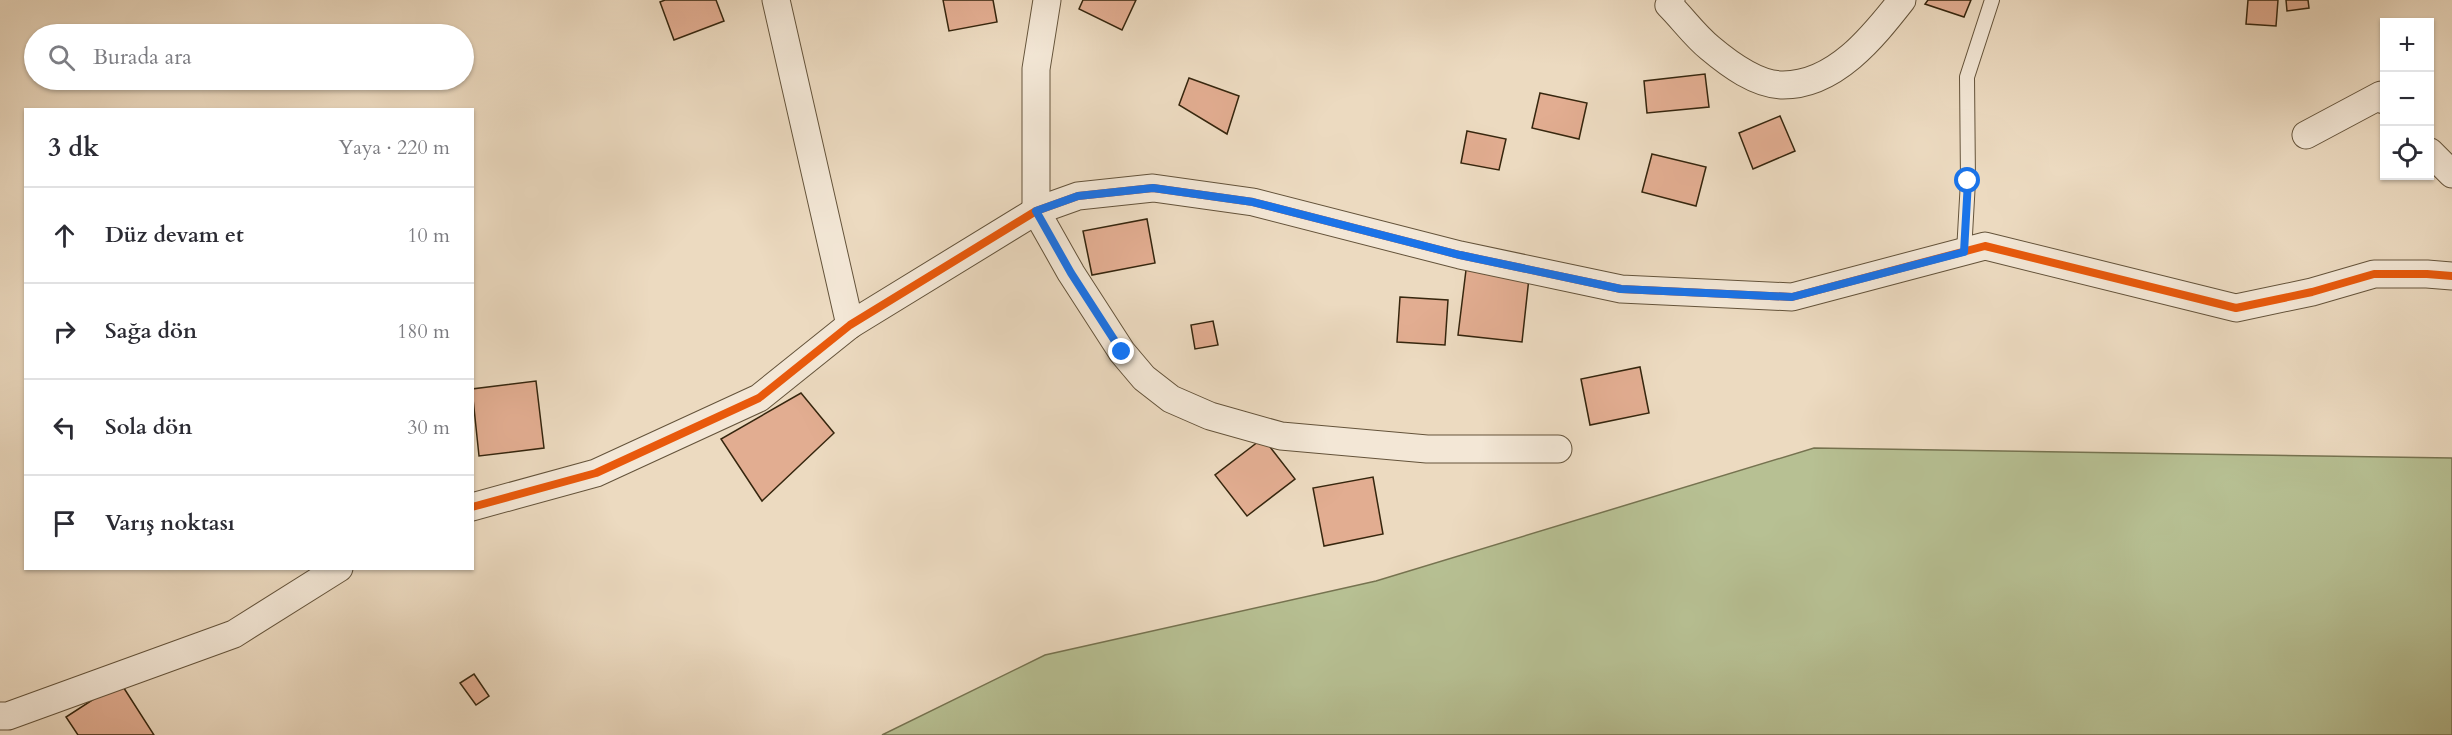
<!DOCTYPE html>
<html lang="tr">
<meta charset="utf-8">
<style>
:root{--surface:#fff;--page:#f2f2f3;--text:#2b2b33;--muted:#7c7c81;--line:#e1e1e2}
body{margin:0;font-family:Cardo,serif;background:var(--page);color:var(--text)}
.controls{position:absolute;right:18px;top:18px;display:grid;overflow:hidden;border-radius:0px;box-shadow:0 2px 4px #0004}
.controls button{width:54px;height:54px;display:grid;place-items:center;padding:0;border:0;border-bottom:2px solid var(--line);background:var(--surface);color:var(--text);font:30px sans-serif}
.stop{position:absolute;width:18px;height:18px;margin:-14px;border:4px solid #1a73e8;border-radius:50%;background:#fff}
.stop.end{background:#1a73e8;border-color:#fff;box-shadow:0 2px 6px #0008}
.list{margin:0;padding:0;list-style:none}
h2{display:flex;justify-content:space-between;align-items:center;height:78px;margin:0;padding:0 24px;font-size:26px}
h2 small{font-size:20px;font-weight:400;color:var(--muted)}
.list li{display:grid;grid-template-columns:39px 1fr auto;gap:18px;align-items:center;box-sizing:border-box;height:96px;padding:0 24px;border-top:2px solid var(--line)}
.list b{display:block;font-size:22px;white-space:nowrap}
.list em{font-size:20px;font-style:normal;color:var(--muted)}
.icon{flex:none;width:33px;height:33px;fill:none;stroke:currentColor;stroke-width:2;stroke-linecap:round;stroke-linejoin:round}
.map{position:relative;flex:none;width:2452px;height:735px;overflow:hidden}
.search{position:absolute;background:var(--surface);box-shadow:0 2px 4px #0004;left:24px;top:24px;width:450px;height:66px;display:flex;align-items:center;gap:15px;box-sizing:border-box;padding:0 21px;border-radius:33px;color:var(--muted);font-size:22px}
.panel{position:absolute;background:var(--surface);box-shadow:0 2px 4px #0004;left:24px;top:108px;width:450px;height:462px;border-radius:0px}
.map>svg:first-child{display:block}
.green{fill:#b7c093;stroke:#767350;stroke-width:1.5}
.building{fill:#e2ad91;stroke:#36260e;stroke-width:1.5}
.lines{fill:none;stroke-linecap:round;stroke-linejoin:round}
.service-casing{stroke:#64533a;stroke-width:16}
.minor-casing{stroke:#64533a;stroke-width:29}
.service{stroke:#f3e7d6;stroke-width:14}
.minor{stroke:#f3e7d6;stroke-width:27}
.cycleway-casing{stroke:#f3e7d6;stroke-width:11}
.cycleway{stroke:#e8590c;stroke-width:8}
.route{stroke:#1a73e8;stroke-width:8}
</style>
<div class="map">
<svg width="2452" height="735" viewBox="0 0 2452 735">
<rect width="100%" height="100%" fill="#ecdac0"/>
<filter id="stains"><feTurbulence type="fractalNoise" baseFrequency=".00333" numOctaves="4"/><feColorMatrix values="0 0 0 0 .2 0 0 0 0 .09 0 0 0 0 .02 0 0 0 .5 -.17"/></filter>
<radialGradient id="worn" r=".72"><stop offset=".6" stop-color="#630" stop-opacity="0"/><stop offset="1" stop-color="#630" stop-opacity=".3"/></radialGradient>
<!-- green -->
<polygon class="green" points="1814,448 2452,458 2452,735 882,735 1045,655 1376,581"/>
<!-- building -->
<g class="building">
<polygon points="665,0 716,0 724,21 674,40 660,2"/>
<polygon points="943,0 993,0 997,22 949,31"/>
<polygon points="1083,0 1136,0 1122,30 1079,9"/>
<polygon points="1928,0 1971,0 1964,17 1925,4"/>
<polygon points="2248,0 2278,0 2276,26 2246,24"/>
<polygon points="2286,0 2308,0 2309,8 2287,11"/>
<polygon points="1705,74 1709,107 1647,113 1644,81"/>
<polygon points="1189,78 1239,96 1227,134 1179,105"/>
<polygon points="1540,93 1587,103 1579,139 1532,128"/>
<polygon points="1780,116 1795,151 1753,169 1739,133"/>
<polygon points="1467,131 1506,139 1499,170 1461,163"/>
<polygon points="1652,154 1706,167 1696,206 1642,192"/>
<polygon points="1147,219 1155,263 1092,275 1083,231"/>
<polygon points="1466,270 1529,278 1522,342 1458,335"/>
<polygon points="1400,297 1448,300 1445,345 1397,342"/>
<polygon points="1213,321 1218,345 1195,349 1191,325"/>
<polygon points="1640,367 1649,413 1590,425 1581,379"/>
<polygon points="536,381 544,448 479,456 472,389"/>
<polygon points="801,393 834,433 762,501 721,439"/>
<polygon points="1263,438 1295,479 1247,516 1215,475"/>
<polygon points="1373,477 1383,534 1324,546 1313,488"/>
<polygon points="474,674 489,696 476,705 460,683"/>
<polygon points="120,682 154,735 78,735 66,717"/>
</g>
<g class="lines">
<!-- service casing -->
<g class="service-casing">
<polyline id="service" points="1964,252 1968,181 1967,77 1992,0"/>
</g>
<!-- minor casing -->
<g class="minor-casing">
<g id="minor">
<polyline points="776,0 850,325"/>
<polyline points="1047,0 1036,69 1036,211 1071,273 1122,352 1144,378 1171,399 1210,416 1281,436 1427,449 1558,449"/>
<path d="M 1671,0 L 1669,5 C 1683,19 1695,36 1710,48 C 1729,64 1757,85 1783,85 C 1835,85 1873,37 1902,0"/>
<polyline points="2306,135 2381,95 2384,100"/>
<polyline points="2430,152 2452,174"/>
<polyline points="472,507 596,473 759,398 850,325 1036,211 1078,196 1153,188 1253,202 1460,255 1621,289 1792,297 1985,246 2236,308 2312,292 2374,274 2427,274 2452,276"/>
<polyline points="0,716 8,716 234,634 339,568"/>
</g>
</g>
<!-- service -->
<use href="#service" class="service"/>
<!-- minor -->
<use href="#minor" class="minor"/>
<!-- cycleway casing -->
<g class="cycleway-casing">
<polyline id="cycleway" points="472,507 596,473 759,398 850,325 1036,211 1078,196 1153,188 1253,202 1460,255 1621,289 1792,297 1985,246 2236,308 2312,292 2374,274 2427,274 2452,276"/>
</g>
<!-- cycleway -->
<use href="#cycleway" class="cycleway"/>
</g>
<g class="lines">
<!-- route -->
<polyline class="route" points="1122,352 1071,273 1036,211 1078,196 1153,188 1253,202 1460,255 1621,289 1792,297 1964,252 1968,181"/>
</g>
<rect width="100%" height="100%" filter="url(#stains)"/>
<rect width="100%" height="100%" fill="url(#worn)"/>
</svg>
<div class="controls">
<button>+</button>
<button>−</button>
<button><svg class="icon" aria-label="locate" viewBox="0 0 24 24"><circle cx="12" cy="12" r="6"/><path d="M12 2v4M12 18v4M2 12h4M18 12h4"/></svg></button>
</div>
<div class="stop" style="left:1968px;top:181px"></div>
<div class="stop end" style="left:1122px;top:352px"></div>
<div class="search"><svg class="icon" aria-label="search" viewBox="0 0 24 24"><circle cx="10" cy="10" r="6"/><path d="M15 15l6 6"/></svg>Burada ara</div>
<section class="panel">
<h2>3 dk<small>Yaya · 220 m</small></h2>
<ul class="list">
<li><svg class="icon" aria-label="ahead" viewBox="0 0 24 24"><path d="M12 20V5M6 11l6-6 6 6"/></svg><div><b>Düz devam et</b></div><em>10 m</em></li>
<li><svg class="icon" aria-label="right" viewBox="0 0 24 24"><path d="M7 20v-9h11M14 6l5 5-5 5"/></svg><div><b>Sağa dön</b></div><em>180 m</em></li>
<li><svg class="icon" aria-label="left" viewBox="0 0 24 24"><path d="M17 20v-9H6M10 6l-5 5 5 5"/></svg><div><b>Sola dön</b></div><em>30 m</em></li>
<li><svg class="icon" aria-label="arrive" viewBox="0 0 24 24"><path d="M6 21V4h12l-3 4 3 4H6"/></svg><div><b>Varış noktası</b></div></li>
</ul>
</section>
</div>
